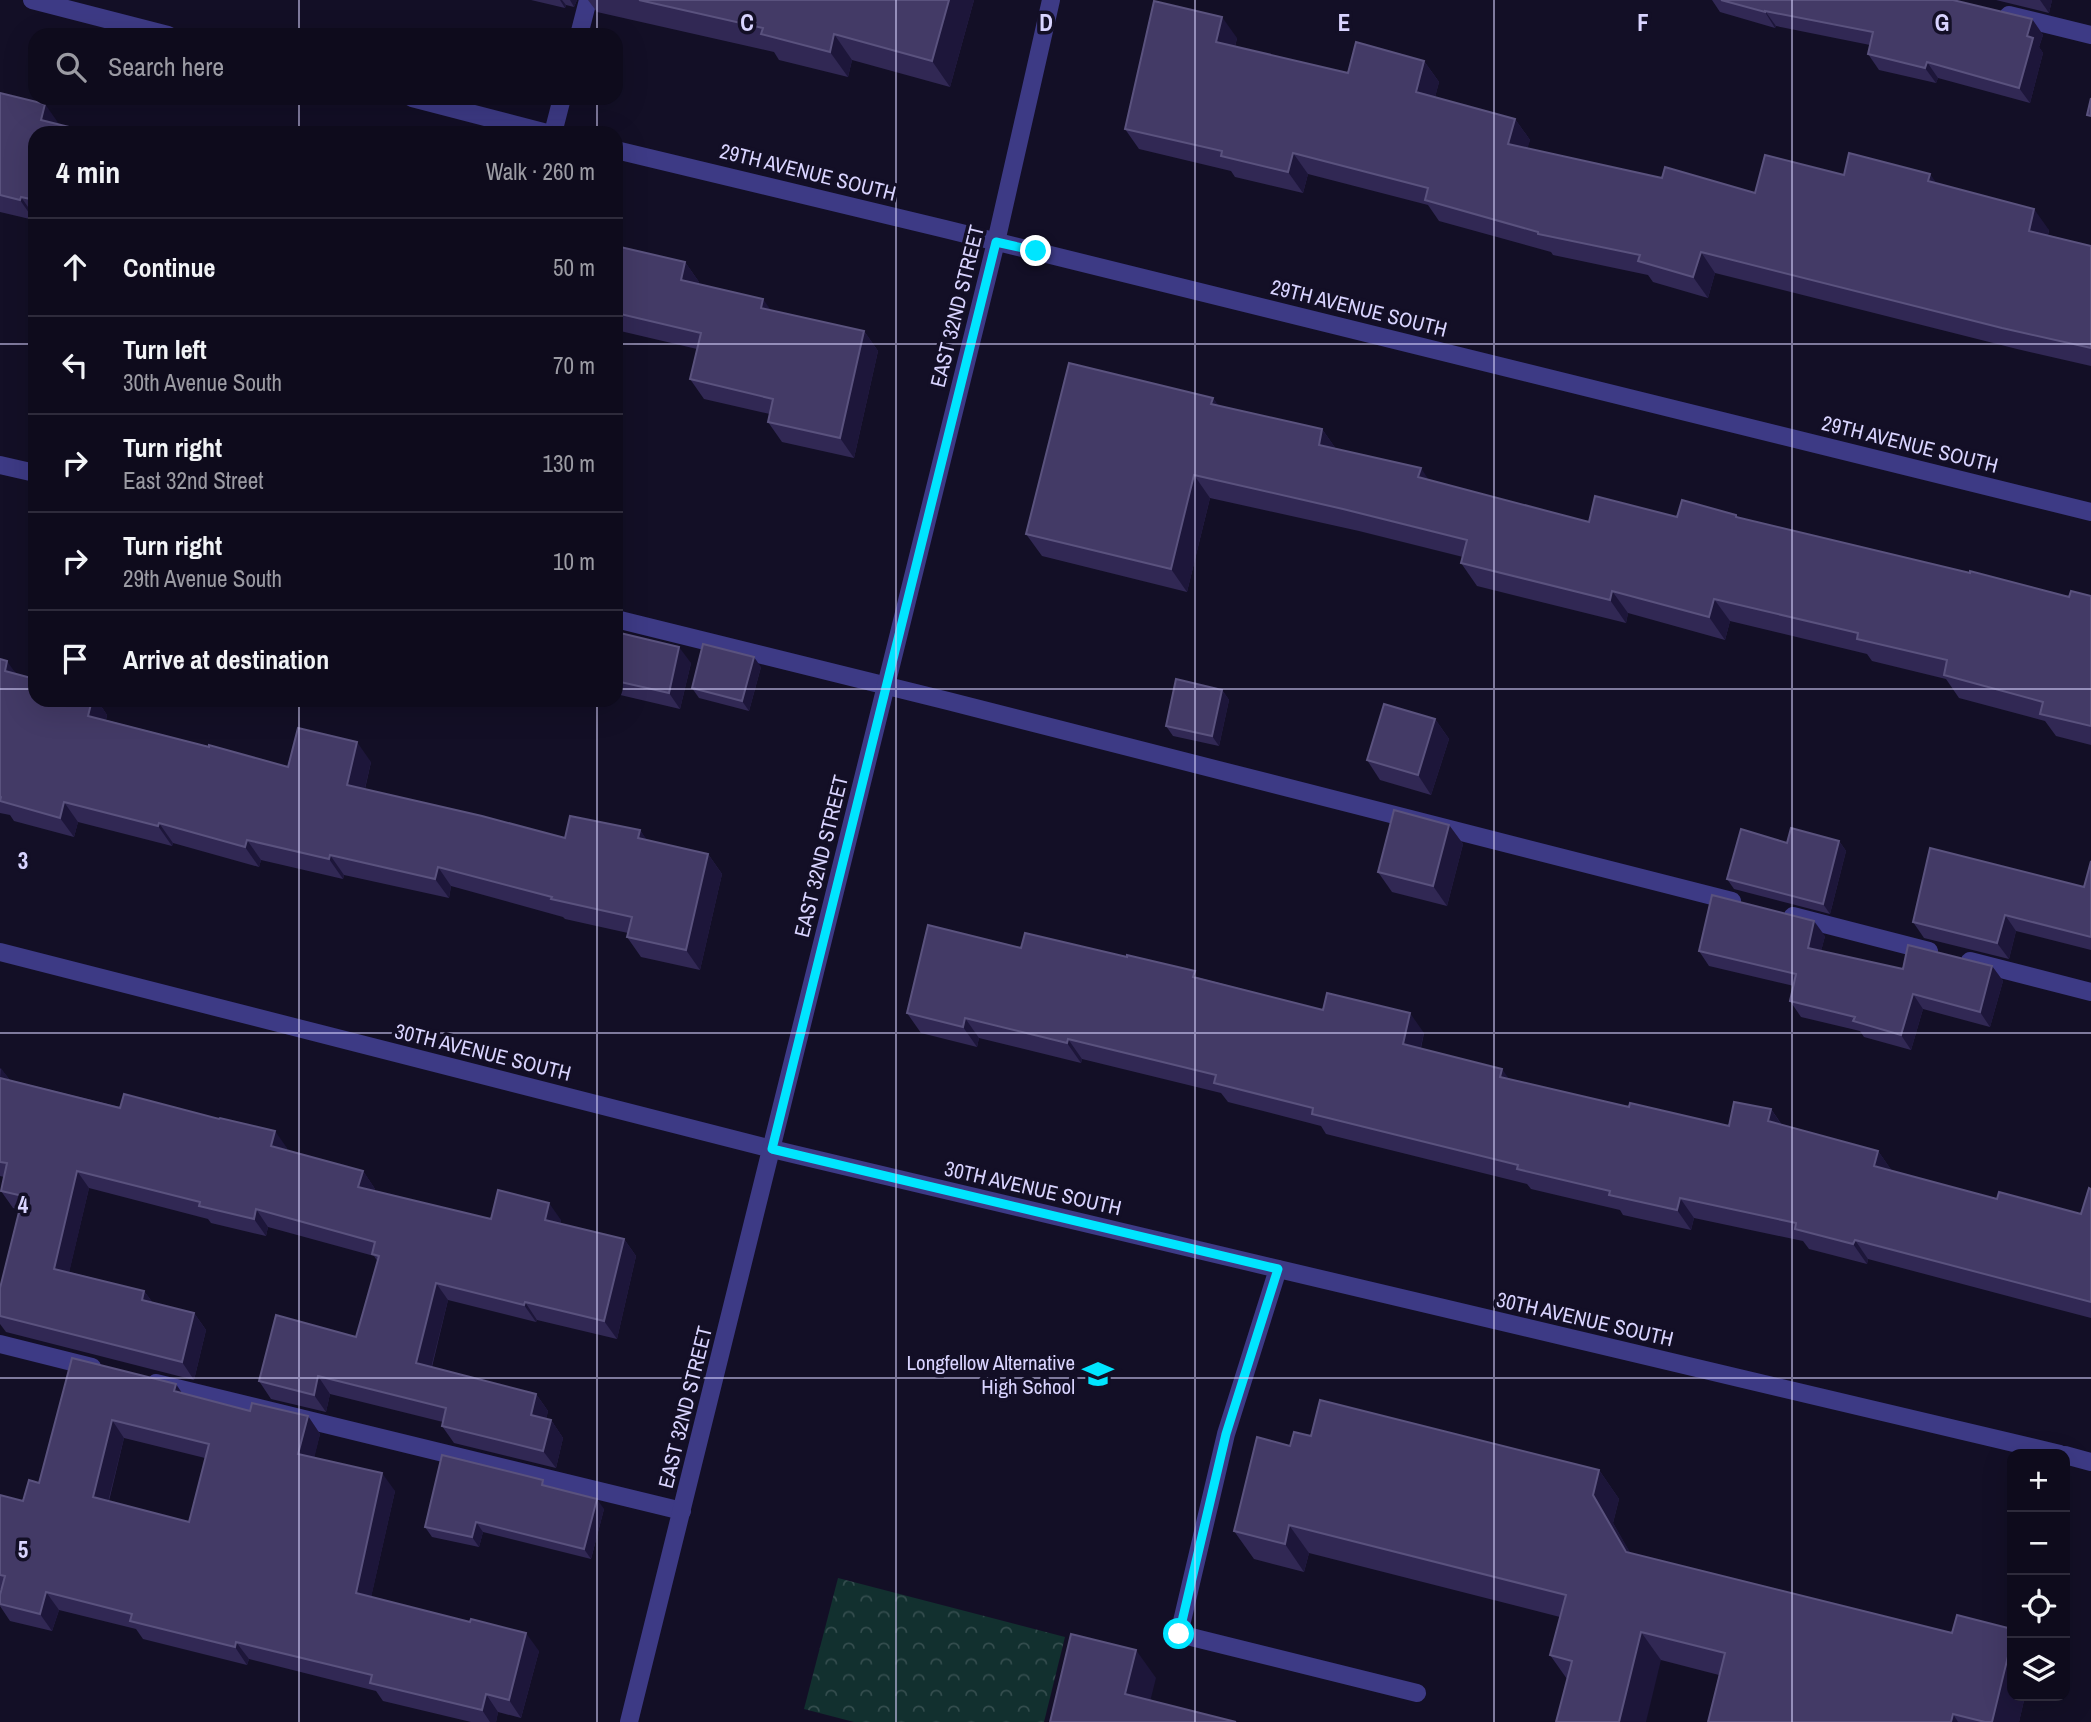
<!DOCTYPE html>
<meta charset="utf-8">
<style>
:root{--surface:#0e0b1c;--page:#1c1929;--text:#f1f3f6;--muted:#9b9ba3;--line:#2e2b3b}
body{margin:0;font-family:"Archivo Narrow",sans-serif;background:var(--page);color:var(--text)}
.controls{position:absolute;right:21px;bottom:21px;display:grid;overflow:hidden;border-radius:14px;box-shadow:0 7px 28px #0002}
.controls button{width:63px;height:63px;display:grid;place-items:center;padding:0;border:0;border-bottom:2px solid var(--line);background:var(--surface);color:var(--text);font:35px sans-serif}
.stop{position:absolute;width:21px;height:21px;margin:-16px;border:5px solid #00e5ff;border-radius:50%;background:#fff}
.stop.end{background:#00e5ff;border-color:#fff;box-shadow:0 2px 7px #0008}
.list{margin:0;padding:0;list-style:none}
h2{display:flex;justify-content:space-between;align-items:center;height:91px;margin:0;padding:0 28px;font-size:30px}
h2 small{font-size:23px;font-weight:400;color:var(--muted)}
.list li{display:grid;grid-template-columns:46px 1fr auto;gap:21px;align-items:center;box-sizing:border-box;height:98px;padding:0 28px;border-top:2px solid var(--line)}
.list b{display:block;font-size:26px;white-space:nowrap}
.list p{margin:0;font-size:23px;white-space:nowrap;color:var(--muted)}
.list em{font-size:23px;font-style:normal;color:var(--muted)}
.icon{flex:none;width:38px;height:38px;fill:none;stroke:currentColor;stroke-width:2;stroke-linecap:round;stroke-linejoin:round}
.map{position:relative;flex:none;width:2091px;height:1722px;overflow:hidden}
.search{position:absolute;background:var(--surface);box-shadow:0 7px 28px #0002;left:28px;top:28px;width:595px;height:77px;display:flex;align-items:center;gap:18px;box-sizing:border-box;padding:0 24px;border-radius:21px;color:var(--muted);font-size:26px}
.panel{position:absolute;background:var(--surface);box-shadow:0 7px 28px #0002;left:28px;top:126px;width:595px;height:581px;border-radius:21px}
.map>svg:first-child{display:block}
.park{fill:url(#park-crowns)}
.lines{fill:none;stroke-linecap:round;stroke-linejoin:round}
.service{stroke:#3d3a85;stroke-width:18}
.minor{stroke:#3d3a85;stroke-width:18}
.wall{fill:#312854;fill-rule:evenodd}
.shaded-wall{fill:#1d163a}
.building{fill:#433a66;stroke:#5a527e;stroke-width:2;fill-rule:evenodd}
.route{stroke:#00e5ff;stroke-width:9}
.grid{fill:none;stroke:#d9d4ff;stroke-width:2;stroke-opacity:0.55}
.labels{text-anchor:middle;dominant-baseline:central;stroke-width:7;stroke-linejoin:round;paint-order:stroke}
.street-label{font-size:21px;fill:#d9d4ff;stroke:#130f26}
.poi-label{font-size:21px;fill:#d9d4ff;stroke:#130f26;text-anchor:end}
.grid-label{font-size:23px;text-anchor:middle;font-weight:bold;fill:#d9d4ff;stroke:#130f26;stroke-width:7;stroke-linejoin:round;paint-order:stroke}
</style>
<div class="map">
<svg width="2091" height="1722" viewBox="0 0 2091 1722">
<defs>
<pattern id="park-crowns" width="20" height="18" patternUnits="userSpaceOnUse" patternTransform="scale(1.75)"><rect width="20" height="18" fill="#12302f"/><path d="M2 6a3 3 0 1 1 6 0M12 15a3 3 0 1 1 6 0" fill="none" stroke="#344d4e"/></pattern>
</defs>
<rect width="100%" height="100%" fill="#130f26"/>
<!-- park -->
<polygon class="park" points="838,1578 1065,1637 1044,1722 854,1722 804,1709"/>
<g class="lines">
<!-- service -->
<g class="service">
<polyline points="2009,15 2091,35"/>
<polyline points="579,35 588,0"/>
<polyline points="553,133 562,98"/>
<polyline points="0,465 35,473"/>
<polyline points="616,619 948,701 1732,901"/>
<polyline points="1793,916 1929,951"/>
<polyline points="1970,961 2091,992"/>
<polyline points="1278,1269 1226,1434 1179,1634 1417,1693"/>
<polyline points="0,1344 92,1367"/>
<polyline points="156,1383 682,1511"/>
</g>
<!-- minor -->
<g class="minor">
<polyline points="32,0 168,35"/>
<polyline points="412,98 547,133"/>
<polyline points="616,150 945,229 2091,512"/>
<polyline points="0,952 772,1149 2060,1454"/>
<polyline points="2065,1455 2091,1462"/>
<polyline points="629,1722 996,242 1051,0"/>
</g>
</g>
<!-- wall -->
<g class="wall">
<polygon points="531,0 577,0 574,7 566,5 565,8"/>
<polygon points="588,0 974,0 950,87 852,60 848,77 779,60 774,52 597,12"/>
<polygon points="1712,0 1953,0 2032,19 2043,35 2039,47 2043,53 2030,103 1938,78 1936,83 1879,70 1868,54 1870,45 1776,26 1775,28 1720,12"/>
<polygon points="1996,0 2052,0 2049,13"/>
<polygon points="1237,38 1235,47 1348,73 1424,61 1439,82 1435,97 1515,119 1530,140 1527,148 1662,178 1755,193 1844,175 1936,183 2049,230 2048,235 2091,246 2091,366 2017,349 1715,273 1708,298 1653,282 1648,275 1553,255 1551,252 1439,221 1428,205 1308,174 1303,193 1235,177 1231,171 1139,149 1125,129"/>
<polygon points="0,93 35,133 35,217 34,220 0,212"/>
<polygon points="616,246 685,262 699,282 698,284 771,310 864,331 878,351 854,458 782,442 768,422 770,414 704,399 690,379 697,349 616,330"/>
<polygon points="1213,398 1218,406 1322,429 1336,449 1429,480 1589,522 1736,515 1739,518 2069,597 2091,596 2091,745 2056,736 2045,721 1959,698 1946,679 1872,661 1867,654 1730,621 1725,640 1628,613 1626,623 1477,586 1461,563 1463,557 1359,531 1210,498 1187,592 1042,556 1026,534"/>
<polygon points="616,632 691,663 680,709 616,694"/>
<polygon points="0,659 17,674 35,700 97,700 107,715 106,720 288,767 371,762 365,789 565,838 640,830 647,841 708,854 722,874 700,970 641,957 627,937 628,933 565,919 563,917 451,886 449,898 344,875 343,879 261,860 259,867 173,843 172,846 78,822 74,837 14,821 10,815 0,813"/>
<polygon points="761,667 749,711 699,698 692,688"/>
<polygon points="1222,690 1229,700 1219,746 1173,736 1166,726"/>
<polygon points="1435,719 1449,739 1431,795 1380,780 1367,760"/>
<polygon points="1449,825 1463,844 1447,906 1392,892 1378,872"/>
<polygon points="1839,841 1846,851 1830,914 1734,889 1727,879 1787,843"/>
<polygon points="2091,861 2091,950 2016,931 2009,959 1924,938 1913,922 2084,887"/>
<polygon points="1825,936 1821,951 1903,969 1992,966 2003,981 1990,1027 1923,1009 1911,1050 1864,1037 1860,1031 1801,1017 1790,1001 1794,986 1709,966 1699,951"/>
<polygon points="1021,948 1200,978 1323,1010 1424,1033 1421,1048 1509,1079 1629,1107 1729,1126 1771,1109 1782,1125 1878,1151 1892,1171 1997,1199 2081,1214 2091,1189 2091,1318 1868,1259 1867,1264 1809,1249 1803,1241 1694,1218 1691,1230 1623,1215 1620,1210 1531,1189 1527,1184 1326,1134 1321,1126 1228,1102 1221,1093 1082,1059 1081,1063 979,1038 977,1047 921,1033 907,1013"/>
<polygon points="0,1068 10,1080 287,1148 286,1150 363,1171 375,1189 374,1191 491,1219 561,1220 560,1224 624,1239 636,1256 617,1339 537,1320 536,1322 448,1300 432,1367 536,1394 548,1411 546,1419 551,1420 563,1438 556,1468 454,1443 442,1426 443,1422 330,1394 326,1412 271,1399 259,1381 356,1337 378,1262 374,1256 268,1227 266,1236 211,1223 208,1219 89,1188 69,1272 144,1291 153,1303 194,1313 206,1330 194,1380 6,1332 0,1324 0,1288 20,1210 13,1208 1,1191 4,1177 0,1176"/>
<path d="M 72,1358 L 182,1393 L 250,1411 L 308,1416 L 320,1434 L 314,1457 L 395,1491 L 371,1597 L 539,1651 L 521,1718 L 498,1712 L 496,1722 L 471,1722 L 383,1701 L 376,1691 L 249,1659 L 247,1665 L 143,1639 L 136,1629 L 59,1610 L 52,1631 L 10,1621 L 0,1606 L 1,1590 L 0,1589 L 0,1495 L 23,1501 L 39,1483 ZM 124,1438 L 205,1458 L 189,1522 L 109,1501 Z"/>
<polygon points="1311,1436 1599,1470 1619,1499 1613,1523 1630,1553 2012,1696 2025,1696 2019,1722 1708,1722 1719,1675 1661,1660 1567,1679 1550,1655 1560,1617 1309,1553 1304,1572 1254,1559 1234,1531 1290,1446"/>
<polygon points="547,1486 604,1509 591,1559 483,1532 479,1547 432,1537 425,1527"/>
</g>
<!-- shaded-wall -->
<g class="shaded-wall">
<polygon points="560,0 562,0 566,5 565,8"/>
<polygon points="570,0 577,0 574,7"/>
<polygon points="949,0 974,0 950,87 932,61"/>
<polygon points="2040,0 2052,0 2049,13"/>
<polygon points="1765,11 1776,26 1775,28 1765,12"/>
<polygon points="1222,17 1237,38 1231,63 1216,42"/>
<polygon points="2032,19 2043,35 2039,47 2043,53 2030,103 2019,88 2027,36"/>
<polygon points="834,34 852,60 848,77 830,52"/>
<polygon points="1424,61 1439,82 1431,113 1416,92"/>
<polygon points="1927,62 1938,78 1936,83 1925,68"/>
<polygon points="45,104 59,124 41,120"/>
<polygon points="1515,119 1530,140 1523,165 1508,144"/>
<polygon points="1293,153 1308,174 1303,193 1288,172"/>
<polygon points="1930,174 1945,195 1928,181"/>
<polygon points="21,197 35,217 34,220 20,200"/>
<polygon points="2034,209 2049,230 2043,252 2029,231"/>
<polygon points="1701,252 1715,273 1708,298 1693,277"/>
<polygon points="685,262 699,282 694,300 681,280"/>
<polygon points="763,299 777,319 761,308"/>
<polygon points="864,331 878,351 854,458 840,438"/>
<polygon points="1213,398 1229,420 1211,404"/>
<polygon points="1322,429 1338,452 1319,445"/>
<polygon points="1421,468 1436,491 1418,477"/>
<polygon points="1194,475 1210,498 1187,592 1171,569"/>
<polygon points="1612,591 1628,613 1626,623 1610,600"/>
<polygon points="1714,599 1730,621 1725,640 1709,617"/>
<polygon points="679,647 691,663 680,709 669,693"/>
<polygon points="754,657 761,667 749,711 742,701"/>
<polygon points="7,661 21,681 5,671"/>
<polygon points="1222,690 1229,700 1219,746 1212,736"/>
<polygon points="92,700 97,700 107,715 102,735 88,716"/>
<polygon points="1435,719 1449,739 1431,795 1418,775"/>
<polygon points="357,742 371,762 361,805 347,785"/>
<polygon points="64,802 78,822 74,837 60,818"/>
<polygon points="159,823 173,843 172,846 158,826"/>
<polygon points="1449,825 1463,844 1447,906 1433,886"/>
<polygon points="640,830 654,850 638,838"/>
<polygon points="247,840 261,860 259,867 245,847"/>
<polygon points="1839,841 1846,851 1830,914 1823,904"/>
<polygon points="708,854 722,874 700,970 686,950"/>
<polygon points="330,855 344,875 343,879 329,859"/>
<polygon points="438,867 451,886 449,898 435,879"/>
<polygon points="2005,915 2016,931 2009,959 1997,943"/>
<polygon points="1814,921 1825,936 1818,963 1808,948"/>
<polygon points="1992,966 2003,981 1990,1027 1980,1012"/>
<polygon points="1913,994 1923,1009 1911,1050 1901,1035"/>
<polygon points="1410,1013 1424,1033 1417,1063 1403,1044"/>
<polygon points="965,1018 979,1038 977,1047 963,1027"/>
<polygon points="1068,1039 1082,1059 1081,1063 1067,1043"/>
<polygon points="1,1068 13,1085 0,1080"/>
<polygon points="1502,1069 1516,1089 1500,1077"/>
<polygon points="1771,1109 1784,1129 1768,1121"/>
<polygon points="275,1131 287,1148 283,1163 271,1146"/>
<polygon points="1878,1151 1892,1171 1874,1166"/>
<polygon points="77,1171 89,1188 66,1286 54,1269"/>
<polygon points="363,1171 375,1189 370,1205 358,1187"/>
<polygon points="1680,1198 1694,1218 1691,1230 1677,1210"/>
<polygon points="549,1203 561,1220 557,1237 545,1220"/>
<polygon points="256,1209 268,1227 266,1236 254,1219"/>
<polygon points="624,1239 636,1256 617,1339 604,1321"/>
<polygon points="1855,1240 1868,1259 1867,1264 1853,1244"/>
<polygon points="436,1283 448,1300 428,1380 416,1363"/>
<polygon points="144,1291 157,1309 142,1300"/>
<polygon points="525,1302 537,1320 536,1322 524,1305"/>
<polygon points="194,1313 206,1330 194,1380 182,1362"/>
<polygon points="318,1376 330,1394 326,1412 314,1395"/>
<polygon points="176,1384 188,1402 174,1391"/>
<polygon points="536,1394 548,1411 543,1432 531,1415"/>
<polygon points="308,1416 320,1434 311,1472 298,1454"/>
<polygon points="112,1420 124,1438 105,1514 93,1497"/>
<polygon points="551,1420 563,1438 556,1468 543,1451"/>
<polygon points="1599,1470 1619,1499 1613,1523 1646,1580 1626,1552 1593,1495"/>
<polygon points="382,1473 395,1491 368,1611 356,1593"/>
<polygon points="597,1499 604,1509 591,1559 584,1549"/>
<polygon points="476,1522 483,1532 479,1547 472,1537"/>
<polygon points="1289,1525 1309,1553 1304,1572 1285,1544"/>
<polygon points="46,1592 59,1610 52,1631 40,1614"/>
<polygon points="1641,1632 1661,1660 1646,1722 1619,1722"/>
<polygon points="526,1633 539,1651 521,1718 509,1700"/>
<polygon points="2012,1640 2012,1696 2025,1696 2019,1722 1992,1722"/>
<polygon points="236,1642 249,1659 247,1665 235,1647"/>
<polygon points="1136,1650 1156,1678 1145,1722 1125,1694"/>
<polygon points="486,1694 498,1712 496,1722 490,1722 482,1710"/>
<polygon points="1953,1714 1958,1722 1951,1722"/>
</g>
<!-- building -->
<g class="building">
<polygon points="639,0 949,0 932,61 834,34 830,52 761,34 763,28"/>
<polygon points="1721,0 1953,0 2032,19 2027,36 2033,38 2019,88 1927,62 1925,68 1868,54 1873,32 1765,11 1765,12"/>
<polygon points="1154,1 1222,17 1216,42 1348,73 1356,42 1424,61 1416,92 1515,119 1508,144 1662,178 1665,167 1755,193 1765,155 1844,175 1849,153 1930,174 1928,181 2034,209 2029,231 2091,246 2091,348 2002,328 1701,252 1693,277 1638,261 1640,255 1538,234 1538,232 1425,200 1428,188 1293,153 1288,172 1221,156 1222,151 1125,129"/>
<polygon points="0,93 45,104 41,120 93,133 35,133 35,200 21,197 20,200 0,195"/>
<polygon points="2091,98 2091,116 2087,115"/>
<polygon points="616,246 685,262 681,280 763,299 761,308 864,331 840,438 768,422 773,399 690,379 701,333 616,313"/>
<polygon points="1069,363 1213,398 1211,404 1322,429 1319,445 1421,468 1418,477 1589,522 1595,496 1677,517 1682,500 1736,515 1736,517 1970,573 1970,571 2069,597 2071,591 2091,596 2091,726 2040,714 2043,702 1944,675 1947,660 1857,639 1858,633 1714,599 1709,617 1612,591 1610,600 1461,563 1467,540 1343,509 1194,475 1171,569 1026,534"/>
<polygon points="616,632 679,647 669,693 616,681"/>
<polygon points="703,644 754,657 742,701 692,688"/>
<polygon points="0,659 7,661 5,671 35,679 35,700 92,700 88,716 209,747 209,745 288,767 298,728 357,742 347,785 482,816 565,838 570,816 640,830 638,838 708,854 686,950 627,937 632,917 551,899 552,897 438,867 435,879 330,855 329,859 247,840 245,847 159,823 158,826 64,802 60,818 0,801 1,797 0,796"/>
<polygon points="1176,679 1222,690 1212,736 1166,726"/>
<polygon points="1384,704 1435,719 1418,775 1367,760"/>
<polygon points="1394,810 1449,825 1433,886 1378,872"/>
<polygon points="1791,828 1839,841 1823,904 1727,879 1741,829 1787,843"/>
<polygon points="1930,848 2084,887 2091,861 2091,937 2005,915 1997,943 1913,922"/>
<polygon points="1712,895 1814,921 1808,948 1903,969 1908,945 1992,966 1980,1012 1913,994 1901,1035 1853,1021 1855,1017 1790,1001 1796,974 1699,951"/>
<polygon points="928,925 1021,948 1025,933 1127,957 1127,955 1195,971 1193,977 1323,1010 1327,993 1410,1013 1403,1044 1502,1069 1500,1077 1629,1107 1630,1103 1729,1126 1734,1102 1771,1109 1768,1121 1878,1151 1874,1166 1997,1199 1999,1192 2081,1214 2089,1188 2091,1189 2091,1302 1855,1240 1853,1244 1795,1229 1796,1223 1680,1198 1677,1210 1609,1195 1610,1191 1517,1169 1518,1165 1312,1114 1313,1108 1214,1083 1216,1075 1068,1039 1067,1043 965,1018 963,1027 907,1013"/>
<polygon points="0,1078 120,1108 124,1094 219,1119 220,1118 275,1131 271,1146 363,1171 358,1187 491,1219 498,1190 549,1203 545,1220 624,1239 604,1321 525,1302 524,1305 436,1283 416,1363 536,1394 531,1415 551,1420 543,1451 442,1426 446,1408 318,1376 314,1395 259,1381 276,1315 356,1337 379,1256 372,1254 375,1242 256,1209 254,1219 199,1206 200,1202 77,1171 54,1269 144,1291 142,1300 194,1313 182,1362 0,1316 0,1288 23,1196 1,1191 7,1163 0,1162"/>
<path d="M 72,1358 L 176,1384 L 174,1391 L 250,1411 L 252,1403 L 308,1416 L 298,1454 L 382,1473 L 356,1593 L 470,1622 L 471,1619 L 526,1633 L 509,1700 L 486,1694 L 482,1710 L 370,1683 L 372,1675 L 236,1642 L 235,1647 L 130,1621 L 132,1614 L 46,1592 L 40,1614 L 0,1604 L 0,1595 L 5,1576 L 0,1575 L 0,1495 L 23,1501 L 29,1480 L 39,1483 ZM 112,1420 L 209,1444 L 189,1522 L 93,1497 Z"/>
<polygon points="1320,1400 1599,1470 1593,1495 1626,1552 1952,1633 1957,1615 2012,1629 2012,1640 1992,1722 1985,1722 1953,1714 1951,1722 1708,1722 1725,1653 1641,1632 1619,1722 1556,1722 1572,1661 1550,1655 1566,1595 1289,1525 1285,1544 1234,1531 1257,1437 1290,1446 1294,1432 1311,1436"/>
<polygon points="442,1455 543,1480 542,1485 597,1499 584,1549 476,1522 472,1537 425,1527"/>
<polygon points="1071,1634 1136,1650 1125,1694 1236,1722 1050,1722"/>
</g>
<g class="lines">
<!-- route -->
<polyline class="route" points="1036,251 996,242 772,1149 1278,1269 1226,1434 1179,1634"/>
</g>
<!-- grid -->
<path class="grid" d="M 299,0 L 299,35M 597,0 L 597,35M 896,0 L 896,1722M 1195,0 L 1195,1722M 1494,0 L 1494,1722M 1792,0 L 1792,1722M 299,98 L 299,133M 597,98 L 597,133M 0,344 L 35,344M 616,344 L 2091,344M 0,689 L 35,689M 616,689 L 2091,689M 299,700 L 299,1722M 597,700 L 597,1722M 0,1033 L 2091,1033M 0,1378 L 2091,1378"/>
<!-- icons -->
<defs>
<g id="school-bare" transform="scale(2.415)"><path d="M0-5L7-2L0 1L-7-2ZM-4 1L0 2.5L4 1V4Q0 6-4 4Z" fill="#00e5ff" stroke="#130f26" stroke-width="2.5" paint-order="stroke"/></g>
</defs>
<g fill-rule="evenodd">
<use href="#school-bare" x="1098" y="1374"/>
</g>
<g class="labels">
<!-- street labels -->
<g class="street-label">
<text transform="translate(808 172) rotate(14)">29TH AVENUE SOUTH</text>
<text transform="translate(957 306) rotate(-76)">EAST 32ND STREET</text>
<text transform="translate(1359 308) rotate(14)">29TH AVENUE SOUTH</text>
<text transform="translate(1910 444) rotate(14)">29TH AVENUE SOUTH</text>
<text transform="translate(821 856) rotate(-76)">EAST 32ND STREET</text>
<text transform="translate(483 1052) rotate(14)">30TH AVENUE SOUTH</text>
<text transform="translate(1033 1188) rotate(13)">30TH AVENUE SOUTH</text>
<text transform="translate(1585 1319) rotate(13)">30TH AVENUE SOUTH</text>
<text transform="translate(685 1407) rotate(-76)">EAST 32ND STREET</text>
</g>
<!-- poi labels -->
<g class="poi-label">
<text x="1075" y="1362">Longfellow Alternative<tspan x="1075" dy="24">High School</tspan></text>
</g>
</g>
<g class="grid-label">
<text x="747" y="31">C</text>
<text x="1046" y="31">D</text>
<text x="1344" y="31">E</text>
<text x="1643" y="31">F</text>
<text x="1942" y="31">G</text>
<text x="23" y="869">3</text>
<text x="23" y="1213">4</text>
<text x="23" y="1558">5</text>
</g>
</svg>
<div class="controls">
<button>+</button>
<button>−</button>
<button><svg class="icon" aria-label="locate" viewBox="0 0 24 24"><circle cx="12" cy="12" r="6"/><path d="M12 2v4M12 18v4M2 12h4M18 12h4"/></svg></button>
<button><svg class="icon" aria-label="layers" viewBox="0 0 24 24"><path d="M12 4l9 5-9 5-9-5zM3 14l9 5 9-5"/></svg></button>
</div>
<div class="stop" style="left:1179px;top:1634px"></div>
<div class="stop end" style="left:1036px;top:251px"></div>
<div class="search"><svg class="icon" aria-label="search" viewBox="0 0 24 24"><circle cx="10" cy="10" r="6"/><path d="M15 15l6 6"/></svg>Search here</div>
<section class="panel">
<h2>4 min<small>Walk · 260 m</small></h2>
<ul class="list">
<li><svg class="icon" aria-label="ahead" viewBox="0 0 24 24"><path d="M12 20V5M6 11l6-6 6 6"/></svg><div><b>Continue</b></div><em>50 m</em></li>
<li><svg class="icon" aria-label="left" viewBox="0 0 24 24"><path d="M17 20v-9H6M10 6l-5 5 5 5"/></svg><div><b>Turn left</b><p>30th Avenue South</p></div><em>70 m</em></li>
<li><svg class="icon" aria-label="right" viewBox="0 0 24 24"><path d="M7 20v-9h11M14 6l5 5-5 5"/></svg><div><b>Turn right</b><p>East 32nd Street</p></div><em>130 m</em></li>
<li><svg class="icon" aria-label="right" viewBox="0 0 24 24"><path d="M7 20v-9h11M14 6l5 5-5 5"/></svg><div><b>Turn right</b><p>29th Avenue South</p></div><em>10 m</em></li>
<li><svg class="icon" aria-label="arrive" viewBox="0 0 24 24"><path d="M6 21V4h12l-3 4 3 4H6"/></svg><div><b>Arrive at destination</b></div></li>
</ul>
</section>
</div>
